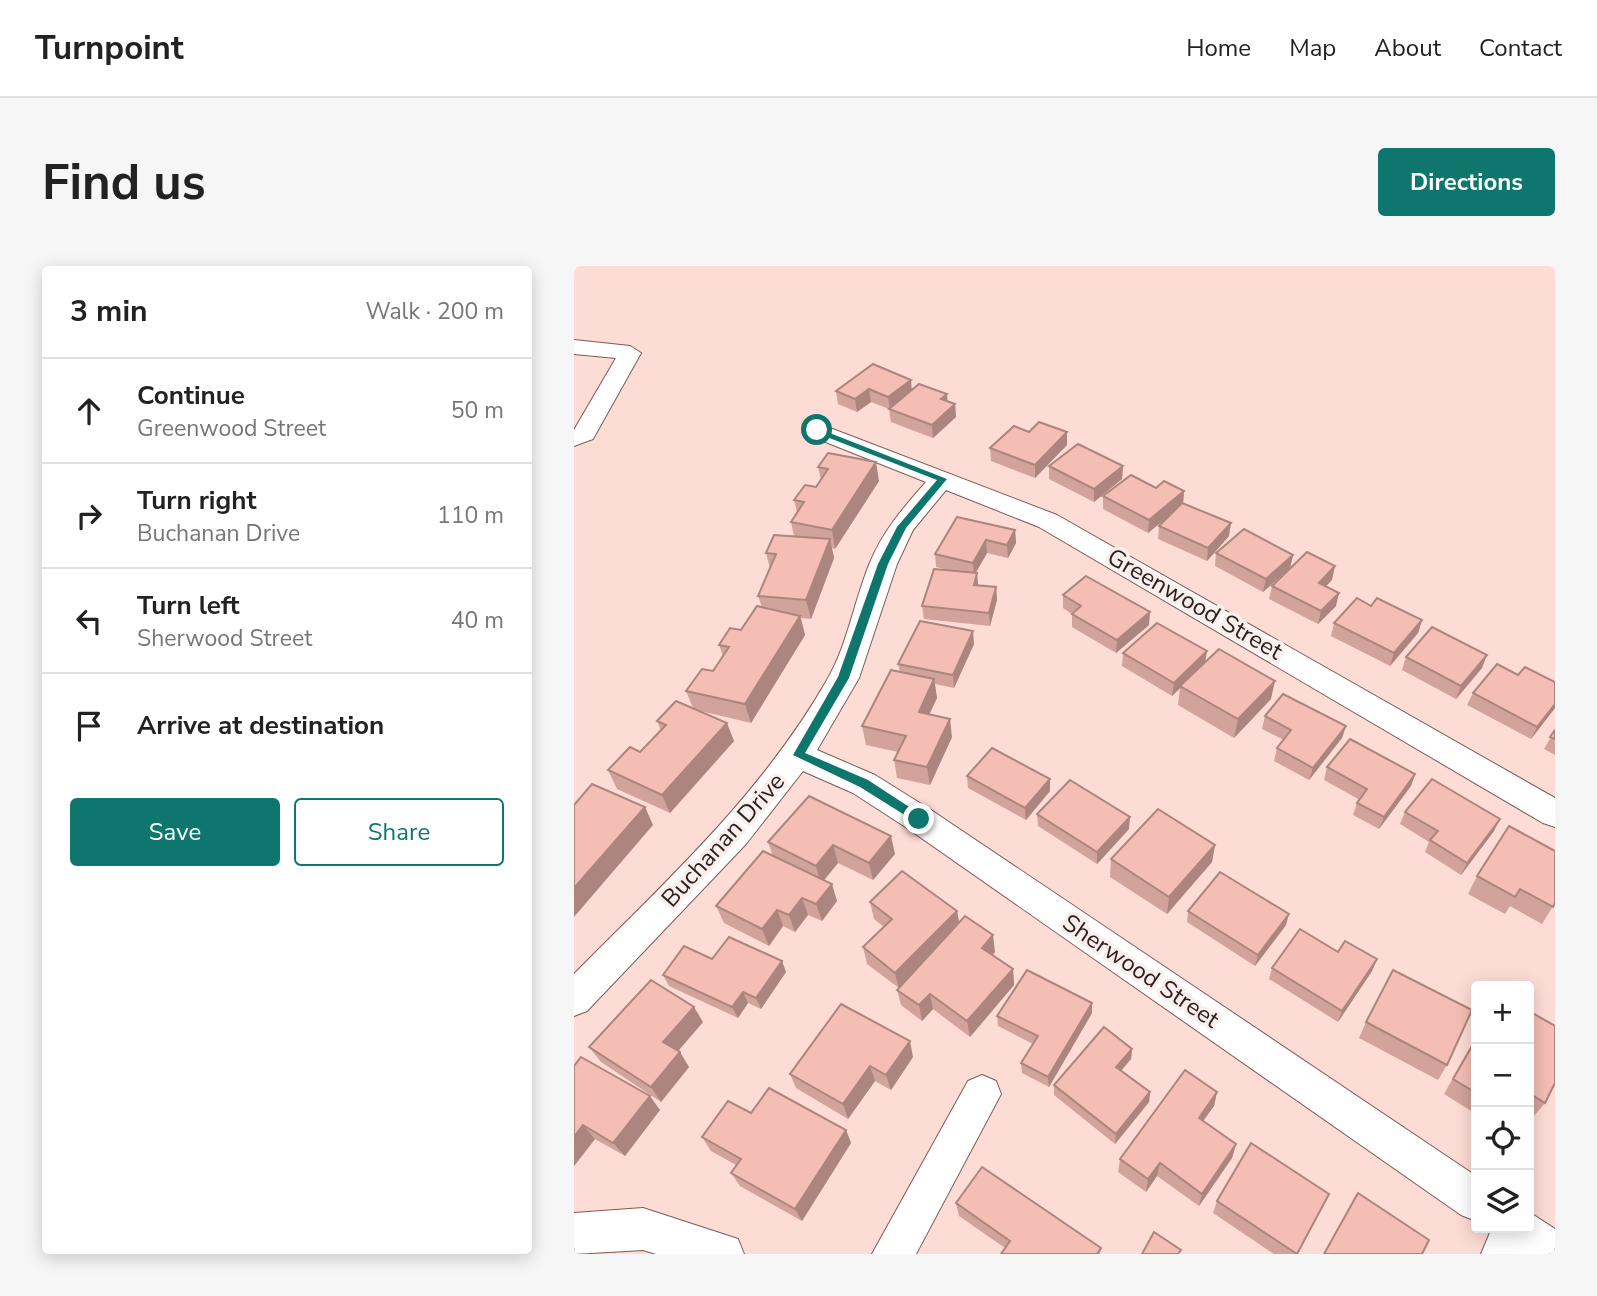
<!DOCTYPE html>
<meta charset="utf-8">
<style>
:root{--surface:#fff;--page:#f6f6f6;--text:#222;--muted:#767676;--line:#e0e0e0;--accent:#0f766e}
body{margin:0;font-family:"Nunito Sans",sans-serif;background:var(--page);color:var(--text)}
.controls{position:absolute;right:21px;bottom:21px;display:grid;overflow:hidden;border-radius:7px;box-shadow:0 4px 18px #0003}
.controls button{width:63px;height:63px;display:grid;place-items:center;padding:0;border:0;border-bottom:2px solid var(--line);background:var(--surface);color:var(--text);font:35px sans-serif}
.stop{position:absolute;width:21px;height:21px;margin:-16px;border:5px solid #0f766e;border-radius:50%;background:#fff}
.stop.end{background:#0f766e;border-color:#fff;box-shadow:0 2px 7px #0008}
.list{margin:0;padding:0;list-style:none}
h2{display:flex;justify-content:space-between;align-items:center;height:91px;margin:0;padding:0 28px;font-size:30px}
h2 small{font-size:23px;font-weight:400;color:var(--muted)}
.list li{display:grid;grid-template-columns:46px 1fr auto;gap:21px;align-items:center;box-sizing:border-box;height:105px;padding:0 28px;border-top:2px solid var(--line)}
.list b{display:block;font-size:26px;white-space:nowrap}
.list p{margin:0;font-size:23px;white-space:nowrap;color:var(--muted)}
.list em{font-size:23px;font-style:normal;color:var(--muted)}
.actions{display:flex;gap:14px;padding:21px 28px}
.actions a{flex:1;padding:16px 0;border:2px solid var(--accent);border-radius:7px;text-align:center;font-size:24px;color:var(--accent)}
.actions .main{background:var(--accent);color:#fff}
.icon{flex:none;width:38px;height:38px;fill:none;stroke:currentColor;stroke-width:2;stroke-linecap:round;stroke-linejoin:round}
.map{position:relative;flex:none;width:981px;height:988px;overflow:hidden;border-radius:7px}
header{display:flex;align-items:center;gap:42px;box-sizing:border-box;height:98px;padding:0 35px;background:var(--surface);border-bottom:2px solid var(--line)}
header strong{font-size:33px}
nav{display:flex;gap:38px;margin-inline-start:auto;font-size:24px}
.intro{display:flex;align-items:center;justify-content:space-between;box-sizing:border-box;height:168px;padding:0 42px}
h1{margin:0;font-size:49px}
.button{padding:18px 32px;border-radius:7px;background:var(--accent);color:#fff;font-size:24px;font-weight:700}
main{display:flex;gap:42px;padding:0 42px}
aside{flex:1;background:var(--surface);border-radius:7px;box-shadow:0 4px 18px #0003}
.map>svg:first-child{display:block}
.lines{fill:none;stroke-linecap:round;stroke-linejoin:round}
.minor-casing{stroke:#7e5b55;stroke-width:2}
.minor{fill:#fff;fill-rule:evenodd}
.wall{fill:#d2a39b}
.shaded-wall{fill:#ab857e}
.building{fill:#f4beb4;stroke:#ab857e;stroke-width:2}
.route{fill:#0f766e}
.labels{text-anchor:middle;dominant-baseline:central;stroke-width:7;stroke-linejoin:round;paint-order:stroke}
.street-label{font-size:24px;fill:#2e1f1c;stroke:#f9f0ee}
</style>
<header>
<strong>Turnpoint</strong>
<nav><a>Home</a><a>Map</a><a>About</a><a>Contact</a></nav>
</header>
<div class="intro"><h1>Find us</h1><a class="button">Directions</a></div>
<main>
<aside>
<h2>3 min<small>Walk · 200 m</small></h2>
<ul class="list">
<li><svg class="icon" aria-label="ahead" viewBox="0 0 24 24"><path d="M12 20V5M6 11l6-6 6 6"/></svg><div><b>Continue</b><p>Greenwood Street</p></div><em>50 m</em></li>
<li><svg class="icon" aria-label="right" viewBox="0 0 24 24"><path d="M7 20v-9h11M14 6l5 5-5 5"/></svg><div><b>Turn right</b><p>Buchanan Drive</p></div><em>110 m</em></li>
<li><svg class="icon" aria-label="left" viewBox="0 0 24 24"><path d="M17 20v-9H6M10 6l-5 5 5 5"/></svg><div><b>Turn left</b><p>Sherwood Street</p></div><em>40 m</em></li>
<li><svg class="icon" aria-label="arrive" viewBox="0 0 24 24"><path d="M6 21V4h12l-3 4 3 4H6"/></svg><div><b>Arrive at destination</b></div></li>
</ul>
<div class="actions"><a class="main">Save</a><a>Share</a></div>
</aside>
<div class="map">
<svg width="981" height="988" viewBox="0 0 981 988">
<rect width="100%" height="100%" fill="#fedcd6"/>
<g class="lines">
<!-- minor casing -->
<g class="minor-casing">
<g id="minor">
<polygon points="0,74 56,80 67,87 19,173 0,180 0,164 42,92 0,88"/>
<path d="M 243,157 L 483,249 L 981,532 L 981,561 L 969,557 L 465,261 L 372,224 L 339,264 L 323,298 L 285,412 L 243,484 L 301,509 L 357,544 L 902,910 L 902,955 L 887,949 L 333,562 L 279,527 L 229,505 L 172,578 L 13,745 L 0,750 L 0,708 C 92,615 187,529 253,414 C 273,380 280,336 295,299 C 308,266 329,242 352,216 L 234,169 L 231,164 L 234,159 Z"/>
<polygon points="408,809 422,815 427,828 342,988 298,988 394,815"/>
<polygon points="69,942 164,973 170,988 82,988 69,984 0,988 0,947"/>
<polygon points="955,946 981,963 981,988 907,988 918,962 955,962"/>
</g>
</g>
<!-- minor -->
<use href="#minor" class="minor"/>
</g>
<!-- wall -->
<g class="wall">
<polygon points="299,98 338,124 381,138 382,151 359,172 317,156 315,143 297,136 283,146 264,138 262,125"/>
<polygon points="455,166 493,166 493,179 461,212 417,195 416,182"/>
<polygon points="475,200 549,200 548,213 520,236 475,213"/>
<polygon points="244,201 305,215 261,283 258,282 260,292 237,353 227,352 231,369 177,457 126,445 160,475 96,547 43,523 34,504 66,486 87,465 83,455 119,442 112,425 139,405 149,390 145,379 167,364 188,341 184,330 196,303 192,287 220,270 217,256 223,246 220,234 242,221 247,214"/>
<polygon points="582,222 610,225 609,237 655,270 633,295 584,273 585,260 600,246 574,267 529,243 529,230"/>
<polygon points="441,264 442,277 434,292 413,287 402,306 403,307 404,319 422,321 423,334 416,360 350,353 348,340 375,304 362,301 361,288"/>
<polygon points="642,287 719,289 716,302 689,326 641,300"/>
<polygon points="758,314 752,320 762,340 744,358 695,333 698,320"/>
<polygon points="489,329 575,359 542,387 498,361 498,348 489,342"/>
<polygon points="797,340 848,354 844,367 816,400 757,370 760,357"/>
<polygon points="400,378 380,422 361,418 363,432 355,448 378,471 356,519 323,512 320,494 324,486 292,479 288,460 326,406 324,398"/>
<polygon points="549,387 631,396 697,433 660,472 604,439 606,422 598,430 548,400"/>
<polygon points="832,391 908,402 882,433 828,404"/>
<polygon points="899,427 981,442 957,473 893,439"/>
<polygon points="691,450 772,460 768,472 735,514 700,495 703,482 710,474 688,463"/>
<polygon points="981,464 981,489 970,483"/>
<polygon points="753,501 841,508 837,520 805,563 779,549 783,537 786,534 750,514"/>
<polygon points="393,510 476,525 452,554 394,522"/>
<polygon points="235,530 321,588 299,614 264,597 250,614 263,635 248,655 234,649 221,666 209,660 195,680 150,657 142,640 199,590 194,576"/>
<polygon points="831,546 926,553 920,565 887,609 851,586 855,576 826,558"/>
<polygon points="463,548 555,563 523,598 464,560"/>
<polygon points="935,560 981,637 968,658 936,640 931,648 894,628 903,610"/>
<polygon points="641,579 638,596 593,648 536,611 537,593"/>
<polygon points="296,636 383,645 385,657 421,686 418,689 439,703 440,719 396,771 359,743 348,755 327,739 323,724 325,722 293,698 289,681 310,661 300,653"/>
<polygon points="614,645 712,659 681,700 613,656"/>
<polygon points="764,686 803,693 798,705 764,756 695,713 698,702"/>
<polygon points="138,693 212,706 187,743 174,737 164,752 95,720 89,709"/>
<polygon points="955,745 971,837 959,851 955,848"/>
<polygon points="518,747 475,821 448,807 447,797 459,778 424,760 423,750"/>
<polygon points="129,756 104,785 115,801 87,836 27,796 15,781"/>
<polygon points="792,756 873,799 864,814 785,772"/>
<polygon points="902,771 902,848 870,828"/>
<polygon points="558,783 557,793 547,804 576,826 575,836 541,878 480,829 480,819"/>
<polygon points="339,791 317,824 301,815 274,853 222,822 216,808"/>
<polygon points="0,800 86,844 51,890 21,873 0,900"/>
<polygon points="643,826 640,840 629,855 662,878 658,892 625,940 583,910 572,926 544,906 546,893"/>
<polygon points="177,847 272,864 277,877 228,955 166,920 157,907 162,899 137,885 128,871"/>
<polygon points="643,935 723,988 700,988 639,947"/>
<polygon points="382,937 527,982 526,988 427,988 431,982 385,950"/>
</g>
<!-- shaded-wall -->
<g class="shaded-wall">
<polygon points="337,114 338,127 316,144 314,131"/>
<polygon points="295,123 297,136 283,146 281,133"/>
<polygon points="373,128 374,141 367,133"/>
<polygon points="381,138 382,151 359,172 358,159"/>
<polygon points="493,166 493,179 461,212 461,199"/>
<polygon points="302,196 305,215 261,283 258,264"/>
<polygon points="549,200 548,213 520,236 520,223"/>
<polygon points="610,225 609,238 574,267 575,254"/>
<polygon points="657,257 655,270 633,295 634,282"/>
<polygon points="441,264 442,277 434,292 433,279"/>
<polygon points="256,273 260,292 237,353 232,334"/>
<polygon points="412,274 413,287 400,310 399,297"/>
<polygon points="719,289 716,302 689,326 692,313"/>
<polygon points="761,300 758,314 742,330 745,317"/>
<polygon points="403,307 404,320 400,319"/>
<polygon points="422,321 423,334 416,360 415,347"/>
<polygon points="765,327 762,340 744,358 747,345"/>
<polygon points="576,346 575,359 542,387 543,374"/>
<polygon points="226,350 231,369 177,457 171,438"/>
<polygon points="848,354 844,367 816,400 820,387"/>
<polygon points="399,365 400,378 380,422 379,409"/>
<polygon points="633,385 631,398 598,430 600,417"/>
<polygon points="913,389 908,402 882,433 887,420"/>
<polygon points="360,413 363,432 348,464 345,446"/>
<polygon points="701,415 697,433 660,472 664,453"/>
<polygon points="981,438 981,442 957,473 963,461"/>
<polygon points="376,453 378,471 356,519 353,501"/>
<polygon points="153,457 160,475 96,547 88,529"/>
<polygon points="772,460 768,472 735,514 739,502"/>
<polygon points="841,508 837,520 805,563 810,551"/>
<polygon points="476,513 476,525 452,554 451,542"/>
<polygon points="71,541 79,559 0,651 0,622"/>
<polygon points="556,551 555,563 523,598 523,586"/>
<polygon points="926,553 920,565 887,609 893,597"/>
<polygon points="317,570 321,588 299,614 295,597"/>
<polygon points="259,579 264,597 247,618 242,600"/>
<polygon points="641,579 638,596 593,648 595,631"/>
<polygon points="258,618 263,635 248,655 242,638"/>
<polygon points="228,632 234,649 221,666 215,649"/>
<polygon points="203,644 209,660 195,680 188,663"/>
<polygon points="383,645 386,662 325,723 321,707"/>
<polygon points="715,648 712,659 681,700 684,689"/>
<polygon points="419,669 421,686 410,698 408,682"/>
<polygon points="803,693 798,705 764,756 768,745"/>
<polygon points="208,695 212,706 187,743 182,732"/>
<polygon points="439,703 440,719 396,771 393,755"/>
<polygon points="169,726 174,737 164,752 158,741"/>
<polygon points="356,728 359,743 348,755 345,739"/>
<polygon points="518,737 518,747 475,821 474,811"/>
<polygon points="120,741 129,756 99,791 89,776"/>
<polygon points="336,775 339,791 317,824 312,809"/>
<polygon points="558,783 557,793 542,811 542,801"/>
<polygon points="106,786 115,801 87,836 77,821"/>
<polygon points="296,800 301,815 274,853 269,838"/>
<polygon points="576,826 575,836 541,878 542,868"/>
<polygon points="643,826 640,840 621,866 625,852"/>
<polygon points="76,830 86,844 51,890 39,877"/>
<polygon points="9,859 21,873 0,900 0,871"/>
<polygon points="272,864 277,877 228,955 221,943"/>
<polygon points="662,878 658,892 625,940 628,928"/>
<polygon points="586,897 583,910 572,926 574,913"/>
</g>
<!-- building -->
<g class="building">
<polygon points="299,98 337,114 314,131 295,123 281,133 262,125"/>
<polygon points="345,118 373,128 367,133 381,138 358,159 315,143"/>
<polygon points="465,156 493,166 461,199 416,182 440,160 455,166"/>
<polygon points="504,178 549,200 520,223 475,200"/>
<polygon points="254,187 302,196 258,264 217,256 230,236 220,234 231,219 242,221 254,203 244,201"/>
<polygon points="557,209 582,222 590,215 610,225 575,254 529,230"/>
<polygon points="608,237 657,257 634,282 585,260"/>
<polygon points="383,251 441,264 433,279 412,274 399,297 361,288"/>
<polygon points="670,263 719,289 692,313 642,287"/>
<polygon points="200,269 256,273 232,334 184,330 202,288 192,287"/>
<polygon points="733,286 761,300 745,317 765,327 747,345 698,320"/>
<polygon points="360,303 403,307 400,319 422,321 415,347 348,340"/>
<polygon points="512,310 576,346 543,374 498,348 507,340 489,329"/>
<polygon points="783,332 797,340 803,332 848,354 820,387 760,357"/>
<polygon points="183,340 226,350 171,438 112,425 128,403 139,405 155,381 145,379 156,362 167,364"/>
<polygon points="346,355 399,365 379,409 324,398"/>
<polygon points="583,357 633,385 600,417 549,387"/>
<polygon points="858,361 913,389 887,420 832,391"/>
<polygon points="645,383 701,415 664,453 606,420"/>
<polygon points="923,398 944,409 951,401 981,416 981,438 963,461 899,427"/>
<polygon points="317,404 360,413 345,446 376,453 353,501 320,494 332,470 288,460"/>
<polygon points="709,428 772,460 739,502 703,482 717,464 691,450"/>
<polygon points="102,435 153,457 88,529 34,504 56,481 66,486 92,459 83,455"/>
<polygon points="981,464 981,473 976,471"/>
<polygon points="776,473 841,508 810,551 783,537 793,523 753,501"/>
<polygon points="418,482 476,513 451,542 393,510"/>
<polygon points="858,513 926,553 893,597 856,574 864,565 831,546"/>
<polygon points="496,514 556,551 523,586 463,548"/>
<polygon points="18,518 71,541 0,622 0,539"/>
<polygon points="235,530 317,570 295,597 259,579 242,600 194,576"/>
<polygon points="584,543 641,579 595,631 537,593"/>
<polygon points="935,560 981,585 981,637 979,641 946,623 941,631 903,610"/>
<polygon points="189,585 258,618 242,638 228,632 215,649 203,644 188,663 142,640"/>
<polygon points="328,605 383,645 321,707 289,681 318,653 296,636"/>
<polygon points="646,606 715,648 684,689 614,645"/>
<polygon points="391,650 419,669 408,682 439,703 393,755 356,728 345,739 323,724"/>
<polygon points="726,663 764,686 771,675 803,693 768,745 698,702"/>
<polygon points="155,671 208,695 182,732 169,726 158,741 89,709 110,680 138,693"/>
<polygon points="453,704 518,737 474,811 447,797 464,770 423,750"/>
<polygon points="819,704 898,744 873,799 792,756"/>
<polygon points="77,714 120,741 89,776 106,786 77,821 15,781"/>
<polygon points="267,738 336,775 312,809 296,800 269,838 216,808"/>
<polygon points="955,745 981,760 981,817 971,837 955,827"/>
<polygon points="530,761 558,783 542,801 576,826 542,868 480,819"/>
<polygon points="902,773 902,827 879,813"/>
<polygon points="7,791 76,830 39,877 9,859 0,871 0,800"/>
<polygon points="611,804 643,826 625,852 662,878 628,928 586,897 574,913 546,893"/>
<polygon points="195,822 272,864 221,943 157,907 167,893 128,871 154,835 177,847"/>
<polygon points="677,877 755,928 723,988 643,935"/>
<polygon points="408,901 527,982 523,988 427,988 436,975 382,937"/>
<polygon points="784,927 855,974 848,988 750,988"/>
<polygon points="580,966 607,984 604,988 568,988"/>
</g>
<!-- route -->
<polygon class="route" points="243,162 373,213 332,262 314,298 275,412 231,487 294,514 349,550 349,556 345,558 286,521 219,489 264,411 304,298 323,261 363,214 240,166"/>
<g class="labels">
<!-- street labels -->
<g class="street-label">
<text transform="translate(621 338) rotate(30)">Greenwood Street</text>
<text transform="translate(149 574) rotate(-48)">Buchanan Drive</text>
<text transform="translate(567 705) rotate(34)">Sherwood Street</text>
</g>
</g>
</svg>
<div class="controls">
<button>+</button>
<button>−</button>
<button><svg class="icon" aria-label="locate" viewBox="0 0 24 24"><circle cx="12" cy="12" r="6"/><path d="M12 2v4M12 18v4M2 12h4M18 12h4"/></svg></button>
<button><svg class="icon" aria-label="layers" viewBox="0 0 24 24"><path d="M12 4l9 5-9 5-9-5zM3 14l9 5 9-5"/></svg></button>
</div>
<div class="stop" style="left:243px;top:164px"></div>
<div class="stop end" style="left:345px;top:553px"></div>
</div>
</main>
